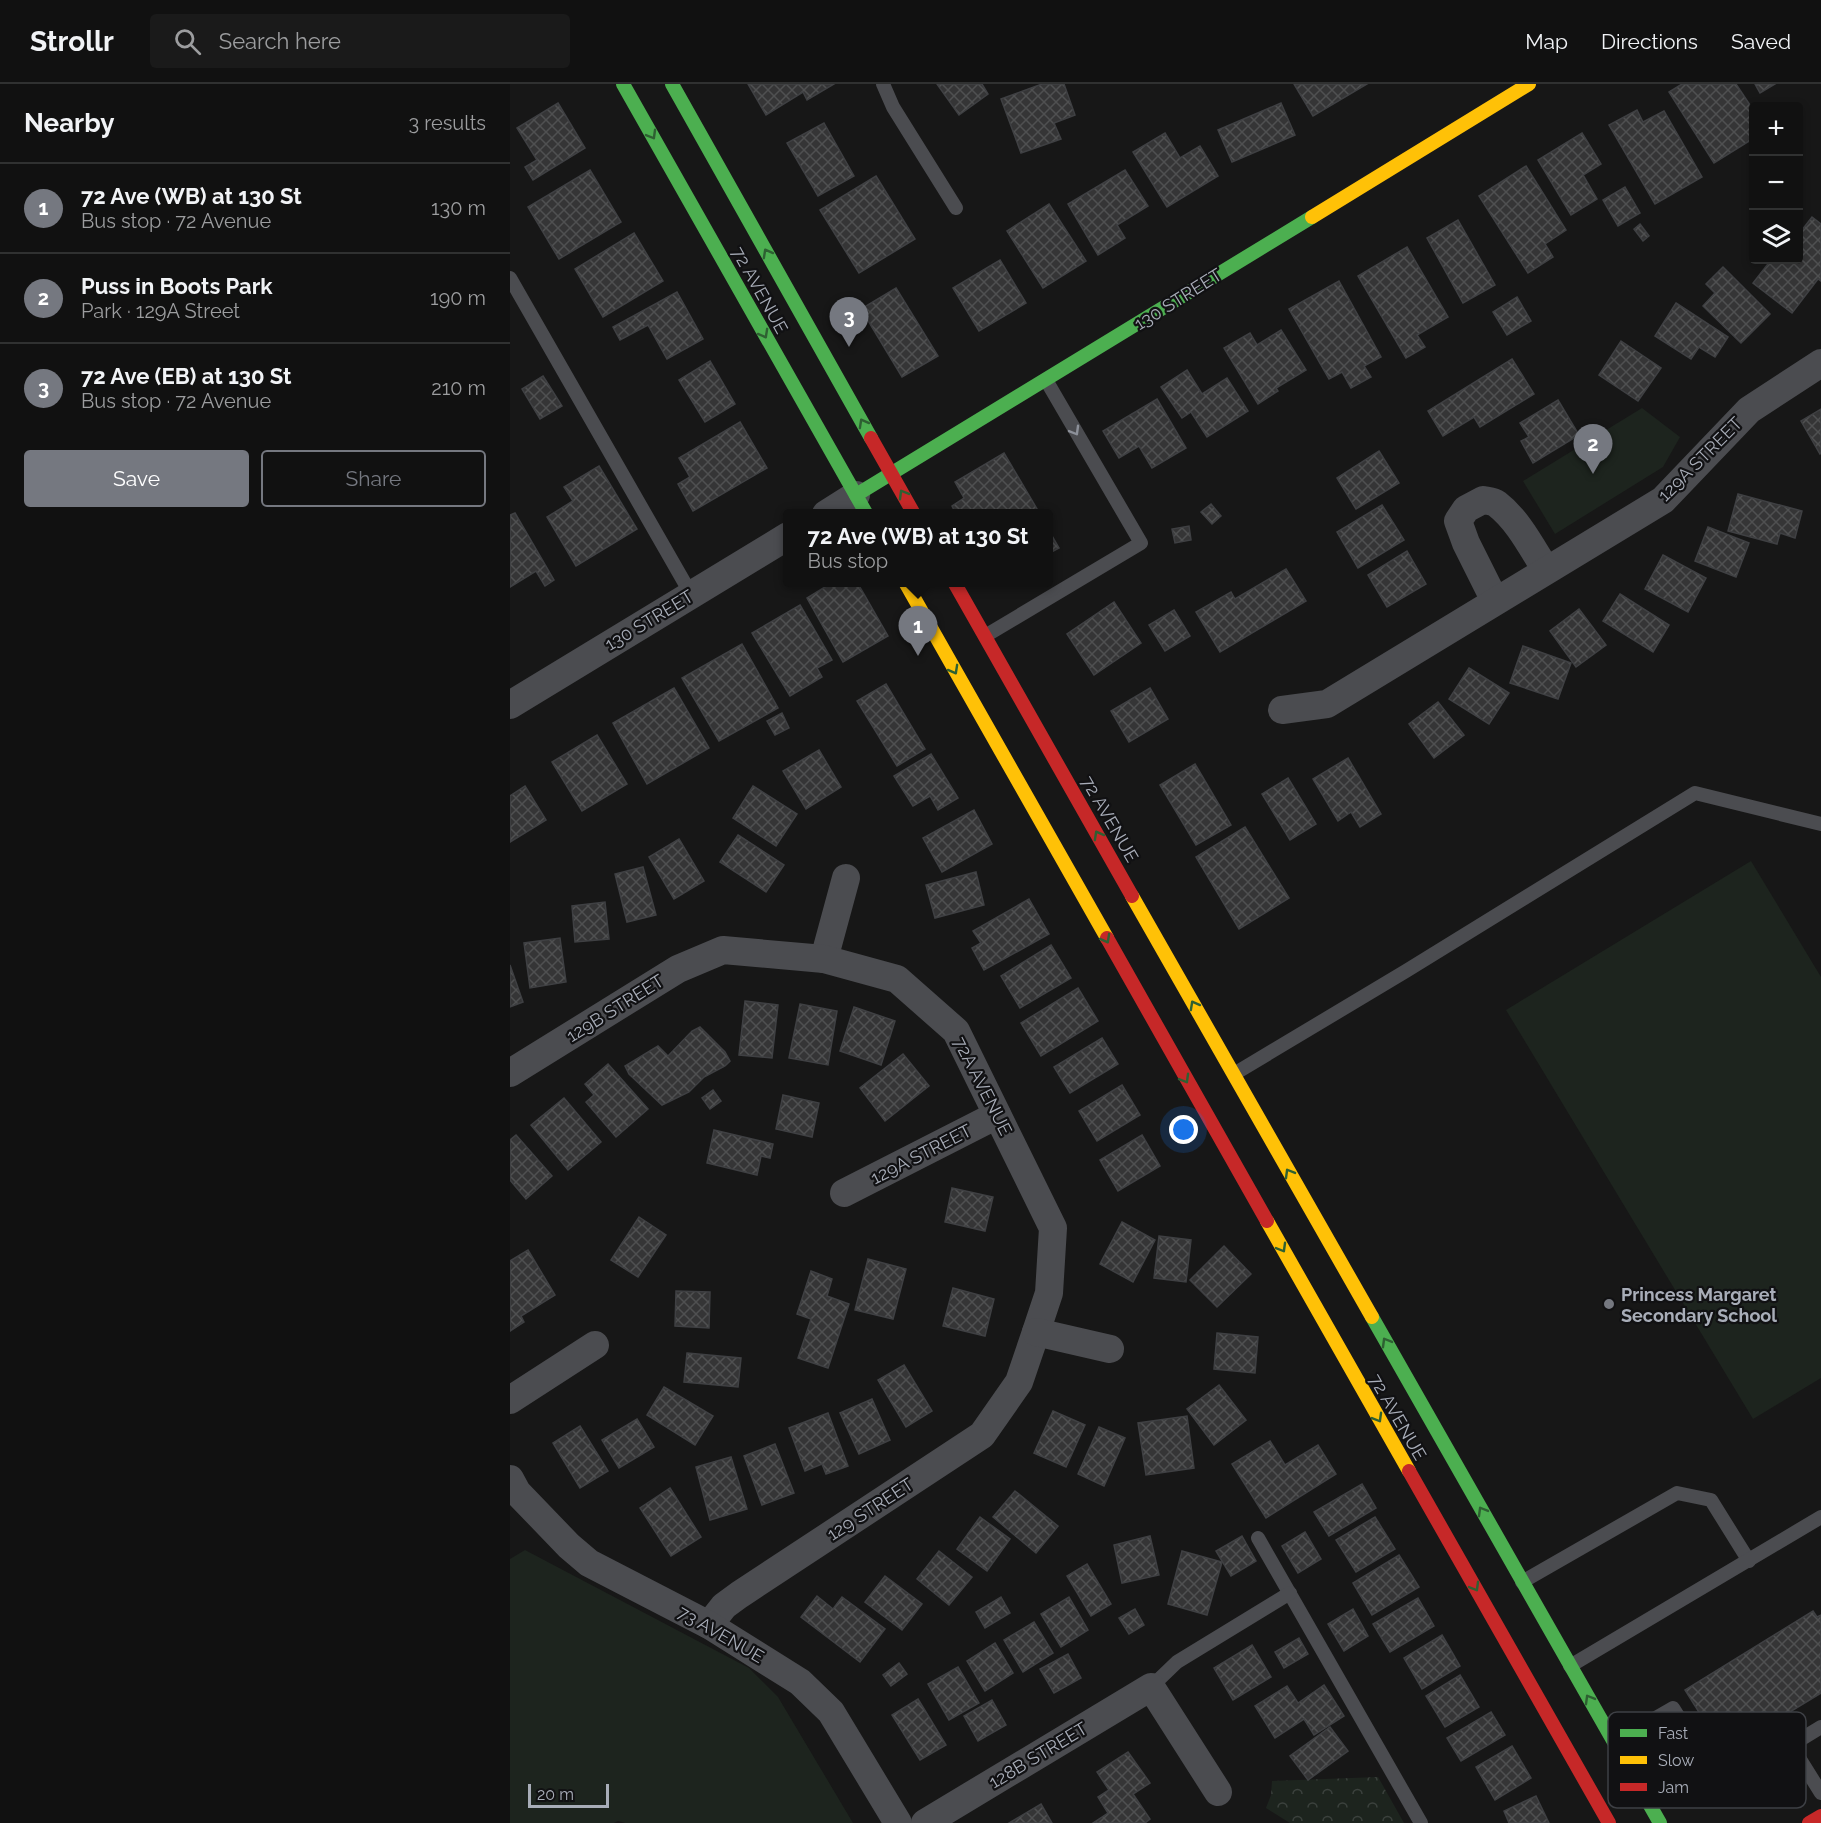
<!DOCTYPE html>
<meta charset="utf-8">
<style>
:root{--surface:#111;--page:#1a1a1a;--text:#f1f3f6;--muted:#9c9d9f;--line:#303131;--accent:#757880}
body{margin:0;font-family:Raleway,sans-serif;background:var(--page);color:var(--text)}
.controls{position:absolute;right:18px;top:18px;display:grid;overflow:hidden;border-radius:6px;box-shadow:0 3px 9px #0003}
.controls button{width:54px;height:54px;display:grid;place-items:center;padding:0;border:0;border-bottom:2px solid var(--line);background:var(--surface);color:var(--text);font:30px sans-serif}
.scale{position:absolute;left:18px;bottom:15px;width:81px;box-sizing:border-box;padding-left:6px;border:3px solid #a8adb8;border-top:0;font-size:16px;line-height:21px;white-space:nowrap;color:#a8adb8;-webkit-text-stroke:4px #111113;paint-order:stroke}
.you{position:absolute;left:674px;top:1046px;width:21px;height:21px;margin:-15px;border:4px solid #fff;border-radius:50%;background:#1a73e8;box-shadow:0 0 0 9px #1a73e833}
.badge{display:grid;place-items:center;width:39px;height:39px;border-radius:50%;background:var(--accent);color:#fff;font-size:20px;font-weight:700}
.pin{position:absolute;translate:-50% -50px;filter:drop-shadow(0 2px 3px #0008)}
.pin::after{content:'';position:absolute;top:32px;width:21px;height:18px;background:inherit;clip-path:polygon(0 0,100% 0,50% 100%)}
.popup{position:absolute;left:273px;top:425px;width:270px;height:78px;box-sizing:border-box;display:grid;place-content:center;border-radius:6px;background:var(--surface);filter:drop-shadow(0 2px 4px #0005);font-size:20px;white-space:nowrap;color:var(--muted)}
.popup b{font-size:22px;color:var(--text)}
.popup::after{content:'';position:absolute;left:50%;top:100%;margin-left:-12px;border:12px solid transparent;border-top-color:var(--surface)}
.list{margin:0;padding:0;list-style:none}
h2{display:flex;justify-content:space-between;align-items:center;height:78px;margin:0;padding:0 24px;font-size:26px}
h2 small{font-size:20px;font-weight:400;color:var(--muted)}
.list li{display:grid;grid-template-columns:39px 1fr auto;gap:18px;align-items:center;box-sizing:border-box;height:90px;padding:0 24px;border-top:2px solid var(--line)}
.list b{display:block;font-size:22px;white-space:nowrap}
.list p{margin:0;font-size:20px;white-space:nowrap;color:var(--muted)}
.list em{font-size:20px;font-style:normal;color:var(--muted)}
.actions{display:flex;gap:12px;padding:18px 24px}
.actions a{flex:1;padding:14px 0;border:2px solid var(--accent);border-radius:6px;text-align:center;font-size:21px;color:var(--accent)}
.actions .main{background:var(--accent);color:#fff}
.icon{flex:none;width:33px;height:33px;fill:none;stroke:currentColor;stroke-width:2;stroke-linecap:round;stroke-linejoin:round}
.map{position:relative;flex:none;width:1311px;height:1739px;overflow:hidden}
header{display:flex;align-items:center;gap:36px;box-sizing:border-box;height:84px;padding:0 30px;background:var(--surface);border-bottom:2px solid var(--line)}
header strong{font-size:28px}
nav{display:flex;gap:33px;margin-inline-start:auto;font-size:21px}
.search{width:420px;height:54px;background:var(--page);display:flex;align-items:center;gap:15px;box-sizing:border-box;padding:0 21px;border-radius:6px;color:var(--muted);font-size:22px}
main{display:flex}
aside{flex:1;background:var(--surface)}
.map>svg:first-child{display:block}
.forest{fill:url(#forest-crowns)}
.park{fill:#1d241e}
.building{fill:url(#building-cross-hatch);stroke:#3f4043;stroke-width:1.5}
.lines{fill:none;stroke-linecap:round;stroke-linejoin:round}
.lane{stroke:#4b4c50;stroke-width:14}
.street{stroke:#4b4c50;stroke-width:28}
.fast{stroke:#4caf50;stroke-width:14}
.slow{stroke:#ffc107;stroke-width:14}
.jam{stroke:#c62828;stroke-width:14}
.oneway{stroke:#2e6032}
.oneway2{stroke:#8c9099}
.poi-dot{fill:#757880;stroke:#111113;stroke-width:2}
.labels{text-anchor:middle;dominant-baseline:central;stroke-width:4.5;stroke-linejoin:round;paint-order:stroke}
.street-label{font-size:18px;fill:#a8adb8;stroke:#111113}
.poi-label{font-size:18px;font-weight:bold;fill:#a8adb8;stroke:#111113;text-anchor:start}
.key{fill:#111113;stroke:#3e4045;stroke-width:1.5}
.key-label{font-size:16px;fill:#a8adb8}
</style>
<header>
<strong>Strollr</strong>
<div class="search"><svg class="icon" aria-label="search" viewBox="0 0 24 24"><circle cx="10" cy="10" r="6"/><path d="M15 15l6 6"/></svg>Search here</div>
<nav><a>Map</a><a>Directions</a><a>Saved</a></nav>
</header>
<main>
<aside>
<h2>Nearby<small>3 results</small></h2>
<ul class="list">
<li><span class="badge">1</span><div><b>72 Ave (WB) at 130 St</b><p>Bus stop · 72 Avenue</p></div><em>130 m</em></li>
<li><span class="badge">2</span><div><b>Puss in Boots Park</b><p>Park · 129A Street</p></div><em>190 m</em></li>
<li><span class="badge">3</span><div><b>72 Ave (EB) at 130 St</b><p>Bus stop · 72 Avenue</p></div><em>210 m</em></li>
</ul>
<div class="actions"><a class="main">Save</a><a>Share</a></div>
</aside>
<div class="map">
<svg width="1311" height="1739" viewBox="0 0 1311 1739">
<defs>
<pattern id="forest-crowns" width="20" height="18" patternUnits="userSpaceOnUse" patternTransform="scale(1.5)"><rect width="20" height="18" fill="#1d241e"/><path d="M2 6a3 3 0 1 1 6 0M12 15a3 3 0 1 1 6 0" fill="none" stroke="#3b413d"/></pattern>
<pattern id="building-cross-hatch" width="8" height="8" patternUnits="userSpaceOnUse" patternTransform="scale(1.5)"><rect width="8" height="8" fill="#353536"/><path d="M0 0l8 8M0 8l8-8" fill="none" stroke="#4f5051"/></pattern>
</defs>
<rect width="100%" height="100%" fill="#171717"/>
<!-- forest -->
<polygon class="forest" points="868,1693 894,1739 780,1739 756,1724 761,1711 762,1697"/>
<!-- park -->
<g class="park">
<polygon points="1132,324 1170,353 1153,383 1045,450 1013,397"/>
<polygon points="1241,777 1311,893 1311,1294 1243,1335 996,926"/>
<polygon points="15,1466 239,1584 268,1613 343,1739 115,1739 108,1737 104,1739 0,1739 0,1475"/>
</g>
<!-- building -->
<g class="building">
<polygon points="238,0 324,0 297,16 293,8 256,31"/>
<polygon points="427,0 472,0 478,10 449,31"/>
<polygon points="532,0 554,0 565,31 544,39 551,55 511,69 491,15"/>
<polygon points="784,0 857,0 803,32"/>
<polygon points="1172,0 1226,0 1244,27 1244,54 1204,79 1159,8"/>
<polygon points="1245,0 1265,0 1250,9"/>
<polygon points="48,19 75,64 23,96 15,83 27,76 7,44"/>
<polygon points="771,19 785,51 722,78 708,46"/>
<polygon points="1127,26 1133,38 1154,27 1192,93 1145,120 1099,41"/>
<polygon points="314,39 344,92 308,112 277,59"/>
<polygon points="655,49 670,74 690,62 708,92 657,123 623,68"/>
<polygon points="1072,49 1091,80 1073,91 1087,115 1061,131 1028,76"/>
<polygon points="1016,82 1056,146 1035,160 1043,173 1018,189 969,112"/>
<polygon points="80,86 111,138 49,175 18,123"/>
<polygon points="615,86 638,122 607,141 615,154 588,171 558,120"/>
<polygon points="366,92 405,155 349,189 310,126"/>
<polygon points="1115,103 1130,129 1108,142 1093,116"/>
<polygon points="539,120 576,177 533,204 497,147"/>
<polygon points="1302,133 1311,140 1311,197 1308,195 1282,229 1243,199 1261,176 1288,176 1288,151"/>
<polygon points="948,136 985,201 953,219 917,154"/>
<polygon points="1130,140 1139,152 1133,157 1124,145"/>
<polygon points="124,149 153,197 93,233 65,185"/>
<polygon points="897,163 938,233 907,251 915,263 896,274 848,192"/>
<polygon points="490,176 516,219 469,247 443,204"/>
<polygon points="1213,183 1260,230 1231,259 1193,222 1205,209 1196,200"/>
<polygon points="829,197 871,273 854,282 861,293 841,304 832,288 819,295 779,225"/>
<polygon points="386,204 428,272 392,293 351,225"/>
<polygon points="167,208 193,255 157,275 138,241 110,256 103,243"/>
<polygon points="1007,213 1021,237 997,251 983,228"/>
<polygon points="1166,219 1218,253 1205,273 1189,263 1181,275 1145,252"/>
<polygon points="771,246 796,286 766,304 768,307 748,320 714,264 740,249 747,261"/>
<polygon points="1111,257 1151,284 1128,317 1089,291"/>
<polygon points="1002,275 1024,310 970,343 964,333 933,352 918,327"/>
<polygon points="200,277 225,320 195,338 169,296"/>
<polygon points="677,286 692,310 717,294 738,327 697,353 681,328 672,334 651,303"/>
<polygon points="33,292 52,322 30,335 12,305"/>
<polygon points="647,315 676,364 642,384 629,362 609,374 593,347"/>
<polygon points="1048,316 1069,351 1023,379 1011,357 1019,353 1010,339"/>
<polygon points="1311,325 1311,369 1310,370 1291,337"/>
<polygon points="230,338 257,384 183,427 168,400 180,393 169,374"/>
<polygon points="869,367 889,399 846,425 827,394"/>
<polygon points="494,369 530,430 446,430 442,422 454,414 445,398"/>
<polygon points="89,382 127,445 66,482 37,433 63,417 54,403"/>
<polygon points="1228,410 1292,427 1285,454 1270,449 1267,460 1218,447"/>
<polygon points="701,420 711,432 702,440 691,428"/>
<polygon points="872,421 894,456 848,484 827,448"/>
<polygon points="5,429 44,496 35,502 26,487 0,503 0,431"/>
<polygon points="679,442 681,456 665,459 662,445"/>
<polygon points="1198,443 1239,459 1226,493 1185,477"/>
<polygon points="538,445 549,464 538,470"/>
<polygon points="897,467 916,500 877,523 858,491"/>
<polygon points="1153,471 1196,494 1178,528 1135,505"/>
<polygon points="776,485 796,517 710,568 686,528 721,508 725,515"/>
<polygon points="323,498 347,498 378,552 333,578 297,514"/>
<polygon points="1110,510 1159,541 1143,568 1093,537"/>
<polygon points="604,518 631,559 584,591 557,550"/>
<polygon points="290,521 322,576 307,584 312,593 280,612 242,549"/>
<polygon points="1069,525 1096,561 1066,583 1040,547"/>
<polygon points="664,526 680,552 655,567 639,541"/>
<polygon points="232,560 268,624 209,657 172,594"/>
<polygon points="1013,562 1061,579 1048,615 1000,599"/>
<polygon points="959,584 999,609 979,640 939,615"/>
<polygon points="376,600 415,665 387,682 347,617"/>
<polygon points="164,604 199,664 137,700 103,639"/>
<polygon points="640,604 658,635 619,658 601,627"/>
<polygon points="928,618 954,651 924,674 899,640"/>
<polygon points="272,629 279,644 265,651 257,637"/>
<polygon points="87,651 117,700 72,727 42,678"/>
<polygon points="309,666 331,703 296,725 273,687"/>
<polygon points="421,670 448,714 428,726 420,712 403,722 384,692"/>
<polygon points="838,674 871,730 850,743 841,728 828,737 803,695"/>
<polygon points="685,680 721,741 686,761 650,701"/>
<polygon points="778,694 806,740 780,756 752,710"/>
<polygon points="15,702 36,736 0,758 0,712"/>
<polygon points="243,702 287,730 266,762 223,734"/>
<polygon points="464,726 482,760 432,788 413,754"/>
<polygon points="735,743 779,814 729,845 686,773"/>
<polygon points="228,751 274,781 256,808 210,778"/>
<polygon points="169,755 194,797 164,815 139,773"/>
<polygon points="133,783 146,831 117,838 105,790"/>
<polygon points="466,788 474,821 425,834 416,801"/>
<polygon points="519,815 539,850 474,886 462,864 471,859 463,847"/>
<polygon points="95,818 99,855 65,858 62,822"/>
<polygon points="50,854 56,898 20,904 14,859"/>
<polygon points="541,861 561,894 510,924 491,892"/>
<polygon points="0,881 13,918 0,923"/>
<polygon points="568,904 588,937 531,972 511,939"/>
<polygon points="235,917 268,921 262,974 229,971"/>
<polygon points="290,920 327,927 318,981 279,974"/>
<polygon points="344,923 385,937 371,981 330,967"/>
<polygon points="190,943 215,968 220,977 215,982 194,993 179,1008 152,1021 119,990 115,982 148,962 158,972 182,947"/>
<polygon points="592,954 608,980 560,1009 544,983"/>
<polygon points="393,970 419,1002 375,1037 350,1004"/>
<polygon points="98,980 138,1025 106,1053 76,1018 84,1011 75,1000"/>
<polygon points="612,1001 630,1031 587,1057 569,1027"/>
<polygon points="203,1006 211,1017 200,1025 192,1014"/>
<polygon points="273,1011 309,1019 302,1053 266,1045"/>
<polygon points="54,1014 91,1058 58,1086 21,1041"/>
<polygon points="204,1046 263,1060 260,1074 251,1072 247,1091 197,1079"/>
<polygon points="6,1051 42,1092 16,1115 0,1096 0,1056"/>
<polygon points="632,1051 650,1082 608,1107 590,1076"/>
<polygon points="442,1104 483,1113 475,1147 435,1138"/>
<polygon points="129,1133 156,1151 128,1193 101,1176"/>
<polygon points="612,1138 645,1156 623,1198 590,1180"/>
<polygon points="649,1152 681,1156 676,1198 644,1194"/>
<polygon points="714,1162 741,1190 707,1223 680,1196"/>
<polygon points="18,1166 45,1211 11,1232 14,1238 0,1247 0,1177"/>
<polygon points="358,1175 396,1185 383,1235 345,1226"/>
<polygon points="301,1187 322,1195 317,1212 339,1220 318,1284 288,1274 301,1235 287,1230"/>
<polygon points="443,1204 484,1215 475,1252 433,1242"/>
<polygon points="166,1207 200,1208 199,1244 165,1242"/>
<polygon points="707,1249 748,1253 745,1289 704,1285"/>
<polygon points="177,1269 231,1274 228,1303 174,1298"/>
<polygon points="394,1281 422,1327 396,1343 368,1296"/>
<polygon points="709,1301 736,1336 704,1361 677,1325"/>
<polygon points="154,1303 203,1332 185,1361 137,1331"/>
<polygon points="362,1315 380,1356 349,1370 330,1329"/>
<polygon points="543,1327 575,1341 556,1383 524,1369"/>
<polygon points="318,1329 338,1382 316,1390 312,1380 295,1387 279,1344"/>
<polygon points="677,1332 684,1384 636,1391 628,1339"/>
<polygon points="127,1335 144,1363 109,1384 92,1356"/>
<polygon points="70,1342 98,1387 70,1404 43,1359"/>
<polygon points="589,1343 615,1354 594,1402 568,1390"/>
<polygon points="760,1357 775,1381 808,1361 826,1390 756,1434 722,1380"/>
<polygon points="265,1360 284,1409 252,1421 234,1372"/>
<polygon points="221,1373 237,1425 200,1436 186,1383"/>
<polygon points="852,1400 866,1424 819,1452 804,1428"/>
<polygon points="160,1404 191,1453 161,1472 130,1424"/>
<polygon points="505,1407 548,1442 526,1469 483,1433"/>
<polygon points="470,1433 500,1455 477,1487 447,1465"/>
<polygon points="865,1433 885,1465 846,1488 826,1456"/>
<polygon points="795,1448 811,1475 788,1489 772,1462"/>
<polygon points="640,1452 649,1491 612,1499 604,1461"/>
<polygon points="732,1452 746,1477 721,1492 706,1467"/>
<polygon points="429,1467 462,1493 439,1521 407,1495"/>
<polygon points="672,1467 712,1478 697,1531 658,1520"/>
<polygon points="889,1471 909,1503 862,1531 843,1499"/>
<polygon points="577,1480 601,1520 581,1532 557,1492"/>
<polygon points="375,1492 412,1520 392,1546 355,1518"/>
<polygon points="307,1512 323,1525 332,1513 375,1545 350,1578 291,1533"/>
<polygon points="491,1513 500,1529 475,1544 466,1528"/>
<polygon points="559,1513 578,1546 551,1563 531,1530"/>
<polygon points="908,1514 924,1542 880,1568 863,1540"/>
<polygon points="625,1525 634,1541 619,1550 609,1534"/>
<polygon points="843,1525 858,1552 834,1567 818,1540"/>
<polygon points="1303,1527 1307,1533 1311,1531 1311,1609 1214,1668 1175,1606"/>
<polygon points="524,1538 543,1569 513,1588 494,1556"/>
<polygon points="932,1551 950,1582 912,1605 894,1574"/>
<polygon points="789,1554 798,1570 774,1584 765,1568"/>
<polygon points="485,1559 503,1589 475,1607 457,1577"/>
<polygon points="742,1561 761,1593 723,1616 704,1584"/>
<polygon points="558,1570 571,1594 544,1609 530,1585"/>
<polygon points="389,1579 397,1590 381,1602 373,1591"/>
<polygon points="448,1583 469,1619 439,1636 418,1600"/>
<polygon points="950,1591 969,1623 935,1643 916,1612"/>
<polygon points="814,1601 834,1632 804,1651 794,1635 765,1654 745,1622 777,1602 788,1619"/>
<polygon points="408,1615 436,1661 410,1676 382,1631"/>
<polygon points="482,1616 496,1641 468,1657 454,1632"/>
<polygon points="981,1628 995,1651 951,1677 937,1654"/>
<polygon points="820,1643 838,1667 798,1696 780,1672"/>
<polygon points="1002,1662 1021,1694 985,1716 966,1683"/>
<polygon points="618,1668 640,1699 623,1710 640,1735 635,1739 583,1739 598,1729 588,1713 599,1706 587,1688"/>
<polygon points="1026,1712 1039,1739 999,1739 994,1727"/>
<polygon points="531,1720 542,1739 499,1739"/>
</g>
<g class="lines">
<!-- lane -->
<g class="lane">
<polyline points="373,0 383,23 446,124"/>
<polyline points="0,194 181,510"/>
<polyline points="475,552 631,459 536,296"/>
<polyline points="724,990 896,887 1185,709 1311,740"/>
<polyline points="748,1454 911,1739"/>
<polyline points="1012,1498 1167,1409 1201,1416 1239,1477"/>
<polyline points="1060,1582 1311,1433"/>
<polyline points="641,1603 667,1578 780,1509"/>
<polyline points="1104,1658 1163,1624 1213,1703 1311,1643"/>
<polyline points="1281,1661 1311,1709"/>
</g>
<!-- street -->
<g class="street">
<polyline points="316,430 346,411"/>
<path d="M 985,517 L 956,459 L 948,437 L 956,425 L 973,416 C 978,417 983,417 987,420 C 1008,436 1022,464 1036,486"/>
<polyline points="0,621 278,452"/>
<polyline points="772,626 817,620 1153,416 1239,326 1311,279"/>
<polyline points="314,875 336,794"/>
<polyline points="0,989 168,885 213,866 314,875 387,895 446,947 543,1144 539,1209 526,1248 509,1298 472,1351 229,1511 214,1522 199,1541"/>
<polyline points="334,1109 487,1031"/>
<polyline points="526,1248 600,1265"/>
<polyline points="0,1316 85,1261"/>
<polyline points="0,1395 7,1408 59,1462 79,1479 199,1541 290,1598 321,1628 388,1739"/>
<polyline points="415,1739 641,1603 708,1708"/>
</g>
<!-- fast -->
<g class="fast">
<polyline points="113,0 356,429"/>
<polyline points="162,0 361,354"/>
<polyline points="346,411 802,133"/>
<polyline points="862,1233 1150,1739"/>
</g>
<!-- slow -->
<g class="slow">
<polyline points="802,133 1019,0"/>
<polyline points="395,498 597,854"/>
<polyline points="622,812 862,1233"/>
<polyline points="757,1137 899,1387"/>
</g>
<!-- jam -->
<g class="jam">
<polyline points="361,354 404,430"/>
<polyline points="444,498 622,812"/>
<polyline points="597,854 757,1137"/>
<polyline points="899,1387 1099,1739"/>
<polyline points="1299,1739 1311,1732"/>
</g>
</g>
<!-- one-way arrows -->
<defs><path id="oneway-chevron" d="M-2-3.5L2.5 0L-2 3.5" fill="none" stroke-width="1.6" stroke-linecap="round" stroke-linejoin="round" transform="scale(1.5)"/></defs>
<g class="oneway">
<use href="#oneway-chevron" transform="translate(142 51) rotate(60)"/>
<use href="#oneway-chevron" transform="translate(257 169) rotate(-119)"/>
<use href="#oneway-chevron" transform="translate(254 250) rotate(61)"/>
<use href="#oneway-chevron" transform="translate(353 339) rotate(-119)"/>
<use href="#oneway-chevron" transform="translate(393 410) rotate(-120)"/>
<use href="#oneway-chevron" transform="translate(444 586) rotate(61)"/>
<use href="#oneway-chevron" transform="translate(588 751) rotate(-119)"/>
<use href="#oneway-chevron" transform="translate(596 855) rotate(61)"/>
<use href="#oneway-chevron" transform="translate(684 921) rotate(-119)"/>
<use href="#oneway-chevron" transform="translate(675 995) rotate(60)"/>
<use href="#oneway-chevron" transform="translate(779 1089) rotate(-120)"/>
<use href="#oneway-chevron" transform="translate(772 1164) rotate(60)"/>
<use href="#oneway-chevron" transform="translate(876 1258) rotate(-120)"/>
<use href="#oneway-chevron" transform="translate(868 1334) rotate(60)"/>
<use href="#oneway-chevron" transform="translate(972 1427) rotate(-120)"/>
<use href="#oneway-chevron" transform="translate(965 1503) rotate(60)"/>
<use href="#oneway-chevron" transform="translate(1079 1615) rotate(-120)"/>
</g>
<use class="oneway2" href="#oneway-chevron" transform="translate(565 347) rotate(60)"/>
<!-- markers -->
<circle class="poi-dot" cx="1099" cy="1220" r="6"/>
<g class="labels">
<!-- street labels -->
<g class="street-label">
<text transform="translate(250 206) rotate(61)">72 AVENUE</text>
<text transform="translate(668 215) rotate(-32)">130 STREET</text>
<text transform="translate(1190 375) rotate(-45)">129A STREET</text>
<text transform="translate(139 536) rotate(-31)">130 STREET</text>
<text transform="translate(600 735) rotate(60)">72 AVENUE</text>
<text transform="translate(105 924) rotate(-32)">129B STREET</text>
<text transform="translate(473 1002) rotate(63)">72A AVENUE</text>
<text transform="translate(411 1070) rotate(-27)">129A STREET</text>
<text transform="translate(888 1333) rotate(60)">72 AVENUE</text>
<text transform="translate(360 1425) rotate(-33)">129 STREET</text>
<text transform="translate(211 1550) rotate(30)">73 AVENUE</text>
<text transform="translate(528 1671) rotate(-31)">128B STREET</text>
</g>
<!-- poi labels -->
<g class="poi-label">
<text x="1111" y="1210">Princess Margaret<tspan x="1111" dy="21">Secondary School</tspan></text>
</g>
</g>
<!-- legend -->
<rect x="1098" y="1628" width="198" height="96" rx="9" class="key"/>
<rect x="1110" y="1645" width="27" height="8" fill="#4caf50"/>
<rect x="1110" y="1672" width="27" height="8" fill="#ffc107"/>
<rect x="1110" y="1699" width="27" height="8" fill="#c62828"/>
<g class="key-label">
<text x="1148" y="1655">Fast</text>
<text x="1148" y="1682">Slow</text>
<text x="1148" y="1709">Jam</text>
</g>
</svg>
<div class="controls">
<button>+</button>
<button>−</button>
<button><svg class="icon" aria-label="layers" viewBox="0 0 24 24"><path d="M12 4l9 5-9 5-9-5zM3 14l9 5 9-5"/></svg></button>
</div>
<div class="scale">20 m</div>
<div class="you"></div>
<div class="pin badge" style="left:408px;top:572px">1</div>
<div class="popup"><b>72 Ave (WB) at 130 St</b>Bus stop</div>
<div class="pin badge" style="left:1083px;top:390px">2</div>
<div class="pin badge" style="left:339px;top:263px">3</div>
</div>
</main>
